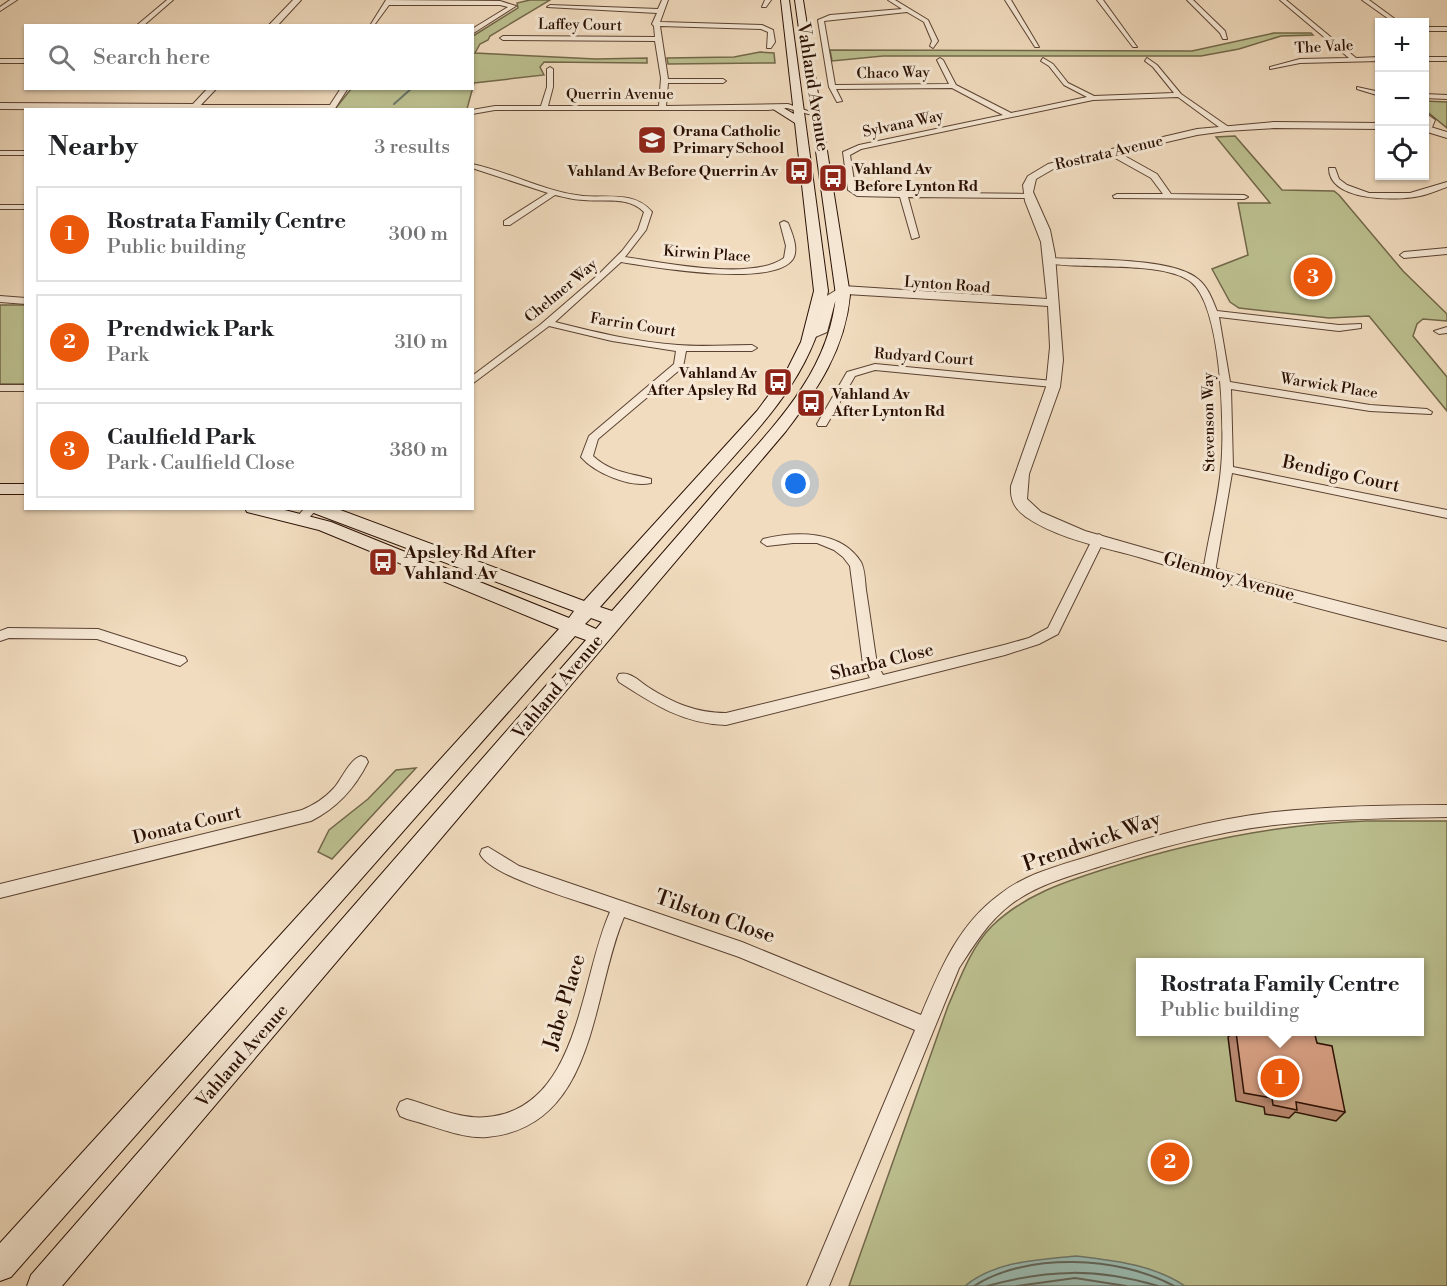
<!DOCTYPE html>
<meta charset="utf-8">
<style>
:root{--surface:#fff;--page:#f6f6f6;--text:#202124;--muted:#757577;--line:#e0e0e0;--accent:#ea580c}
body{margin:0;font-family:"Libre Bodoni",serif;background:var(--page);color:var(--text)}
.controls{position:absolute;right:18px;top:18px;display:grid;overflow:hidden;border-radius:0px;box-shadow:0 2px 4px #0004}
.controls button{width:54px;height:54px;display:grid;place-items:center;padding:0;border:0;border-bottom:2px solid var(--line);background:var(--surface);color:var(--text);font:30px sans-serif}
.you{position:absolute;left:796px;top:484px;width:21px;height:21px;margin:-15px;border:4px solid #fff;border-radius:50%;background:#1a73e8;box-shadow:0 0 0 9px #1a73e833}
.badge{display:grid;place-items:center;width:39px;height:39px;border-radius:50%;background:var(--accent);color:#fff;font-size:20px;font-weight:700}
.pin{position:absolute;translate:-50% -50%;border:3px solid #fff;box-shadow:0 2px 6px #0006}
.popup{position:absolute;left:1136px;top:958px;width:288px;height:78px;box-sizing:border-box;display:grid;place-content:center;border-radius:0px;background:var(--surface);filter:drop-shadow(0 2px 4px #0005);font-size:20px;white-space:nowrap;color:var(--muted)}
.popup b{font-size:22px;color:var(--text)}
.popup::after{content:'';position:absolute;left:50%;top:100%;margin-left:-12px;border:12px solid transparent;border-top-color:var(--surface)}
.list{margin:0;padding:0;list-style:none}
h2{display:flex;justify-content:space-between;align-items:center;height:78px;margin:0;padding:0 24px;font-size:26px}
h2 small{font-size:20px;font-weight:400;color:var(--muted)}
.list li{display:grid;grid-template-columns:39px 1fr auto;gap:18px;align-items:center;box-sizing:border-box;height:96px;margin:0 12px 12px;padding:0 12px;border:2px solid var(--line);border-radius:0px}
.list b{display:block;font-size:22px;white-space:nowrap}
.list p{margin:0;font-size:20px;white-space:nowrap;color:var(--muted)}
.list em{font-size:20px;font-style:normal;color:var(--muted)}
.icon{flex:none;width:33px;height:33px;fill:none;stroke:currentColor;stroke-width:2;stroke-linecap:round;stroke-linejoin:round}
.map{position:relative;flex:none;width:1447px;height:1286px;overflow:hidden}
.search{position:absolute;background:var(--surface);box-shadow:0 2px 4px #0004;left:24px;top:24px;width:450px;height:66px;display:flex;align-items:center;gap:15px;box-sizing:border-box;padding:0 21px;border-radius:0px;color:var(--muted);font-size:22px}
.panel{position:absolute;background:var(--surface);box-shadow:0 2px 4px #0004;left:24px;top:108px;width:450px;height:402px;border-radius:0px}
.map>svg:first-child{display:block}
.green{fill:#bcc090;stroke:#72684a;stroke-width:1.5;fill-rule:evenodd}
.water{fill:#9bbcb2;stroke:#6d776c;stroke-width:1.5}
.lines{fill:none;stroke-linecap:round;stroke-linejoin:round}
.shore{stroke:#62665a;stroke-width:2}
.stream{stroke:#6d776c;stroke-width:2}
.minor-casing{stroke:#5b4232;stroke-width:2}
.tertiary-casing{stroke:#5b4232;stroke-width:2}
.secondary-casing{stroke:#290f03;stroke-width:2}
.minor{fill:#f6e8d5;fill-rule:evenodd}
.tertiary{fill:#f6e8d5;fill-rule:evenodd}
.secondary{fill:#f6e8d5;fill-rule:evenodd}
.wall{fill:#bc8c75;stroke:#290f03;stroke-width:1.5}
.building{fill:#dba388;stroke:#290f03;stroke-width:1.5}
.labels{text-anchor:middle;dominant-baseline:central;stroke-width:6;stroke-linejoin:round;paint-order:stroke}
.far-street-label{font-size:15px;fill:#290f03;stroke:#f6e8d5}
.far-poi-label{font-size:15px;font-weight:bold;fill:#290f03;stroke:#f6e8d5;text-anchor:start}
.street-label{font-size:18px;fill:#290f03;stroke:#f6e8d5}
.poi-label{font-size:18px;font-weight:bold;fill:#290f03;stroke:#f6e8d5;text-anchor:start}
.near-street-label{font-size:21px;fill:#290f03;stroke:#f6e8d5}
</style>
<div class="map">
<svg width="1447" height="1286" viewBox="0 0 1447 1286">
<rect width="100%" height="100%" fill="#f1dcbf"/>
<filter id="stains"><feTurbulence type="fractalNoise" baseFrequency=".00333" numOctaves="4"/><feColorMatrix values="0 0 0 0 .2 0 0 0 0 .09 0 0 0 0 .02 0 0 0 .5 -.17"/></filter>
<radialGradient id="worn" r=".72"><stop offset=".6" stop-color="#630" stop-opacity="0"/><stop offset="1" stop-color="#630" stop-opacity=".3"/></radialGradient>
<!-- green -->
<g class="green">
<polygon points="530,0 550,0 490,36 488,40 480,44 475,53 596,59 647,58 647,63 544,62 540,67 544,75 474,83 467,109 335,109 351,89 472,88 473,36 518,8 517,3"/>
<polygon points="1274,33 1311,33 1313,35 1281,36 1239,49 1201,56 883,56 832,61 830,50 1192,51"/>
<polygon points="760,52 774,53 775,63 668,64 667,58 734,57"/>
<polygon points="1424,101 1447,102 1447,128 1425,110"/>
<polygon points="1235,136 1282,190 1334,191 1339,195 1403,271 1447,314 1447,321 1423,319 1417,324 1413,336 1447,377 1447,411 1369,316 1329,318 1239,308 1230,302 1212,269 1248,255 1238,203 1270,203 1216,137"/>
<rect x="0" y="305" width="25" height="79"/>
<polygon points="416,768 332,859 318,852 329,830 368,799 396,770"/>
<path d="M 1366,821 L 1447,821 L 1447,1286 L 849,1286 L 948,1006 C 960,979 971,947 992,926 C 1024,895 1064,882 1105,869 C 1191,842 1276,824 1366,821 ZM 1140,962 L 1420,962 L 1420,1032 L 1140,1032 Z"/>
</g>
<!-- water -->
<path class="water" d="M 1076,1256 C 1114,1261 1152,1264 1185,1286 L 965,1286 C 995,1261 1037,1260 1076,1256 Z"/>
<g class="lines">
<!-- shore -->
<g class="shore">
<path d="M 974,1286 C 1027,1252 1119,1256 1174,1286"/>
<path d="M 987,1286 C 1049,1269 1096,1268 1158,1286"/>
<polyline points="1017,1286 1075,1278 1126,1286"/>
</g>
<!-- stream -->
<polyline class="stream" points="394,104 412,88"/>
<!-- minor casing -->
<g class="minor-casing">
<g id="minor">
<polygon points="10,0 17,0 0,11 0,7"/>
<polygon points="167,0 173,0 143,26 136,26"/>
<polygon points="386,0 500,1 516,6 472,34 472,29 508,7 500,5 389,5 375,24 371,24"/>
<polygon points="662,0 668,0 660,22 762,25 773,30 775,42 771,48 767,48 768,32 761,29 660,26 668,79 723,79 726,81 723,83 668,83 666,106 788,104 819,115 819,117 787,108 768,110 495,110 472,114 472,110 495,106 541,106 547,87 547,69 550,67 553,69 553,87 548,106 659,106 661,78 655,41 503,40 500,38 503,36 655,37 654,26 652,24 657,13 547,7 550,5 658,9"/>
<polygon points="765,0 771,0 766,7 762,7"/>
<polygon points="888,0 895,0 928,20 938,41 933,48 930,46 932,41 924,22 907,12 824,21 835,85 949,84 937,60 940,58 943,60 956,85 1011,113 1087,97 1064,85 1049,66 1041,61 1043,58 1053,64 1068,83 1094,96 1174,93 1153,67 1145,61 1147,58 1157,65 1181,94 1230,128 1223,130 1178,97 1093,100 861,149 850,155 855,187 859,192 1029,194 1033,196 1029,198 908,197 919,237 912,239 900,197 857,196 848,190 843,152 859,145 1003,115 952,88 836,89 842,101 837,102 829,87 818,20 830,15 902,9"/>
<polygon points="1005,0 1011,0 1039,47 1035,47"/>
<polygon points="1097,0 1103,0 1137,47 1133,47"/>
<polygon points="1187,0 1193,0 1225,31 1227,39 1223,39 1220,33"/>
<polygon points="1280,0 1286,0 1356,58 1380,57 1380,61 1300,63 1270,69 1270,67 1300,59 1349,58"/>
<polygon points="1362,0 1369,0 1399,22 1393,22"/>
<rect x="1424" y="27" width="23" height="4"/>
<rect x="1424" y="57" width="23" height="4"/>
<rect x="0" y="59" width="26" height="4"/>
<polygon points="1357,87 1380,92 1380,96 1357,89"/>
<polygon points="341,88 348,88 334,110 195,109 192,107 195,105 330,105"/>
<polygon points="1424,94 1447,95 1447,99 1424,98"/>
<polygon points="1424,112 1435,120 1431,130 1424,128 1427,120 1424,118"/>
<polygon points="1108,150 1114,150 1157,174 1171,194 1244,195 1248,197 1244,199 1114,198 1113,196 1117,194 1163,194 1151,178 1108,154"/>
<rect x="0" y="151" width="26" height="4"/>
<path d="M 472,164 C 510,172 545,192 583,196 C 607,198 635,191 652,212 L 646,230 L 625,257 C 665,263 752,281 784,258 L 786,246 L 780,223 L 784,221 L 788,223 C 792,233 799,249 793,259 C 774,288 653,267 621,262 L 555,322 C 595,332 636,342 678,345 C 702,347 727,345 752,345 L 757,348 L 752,351 L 686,351 L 683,367 L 598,439 L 593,456 C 610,472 629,473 651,479 L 651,483 C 630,488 595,473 581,457 L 589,436 L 674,364 L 676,351 L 612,341 L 549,326 L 472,384 L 472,376 L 540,325 L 598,275 L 622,251 L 638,230 L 644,212 C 629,196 604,202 584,200 C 574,200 565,197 555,195 L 510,225 L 504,225 L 504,221 L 548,193 L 472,168 Z"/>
<path d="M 1329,168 L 1335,168 L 1339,179 L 1347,185 L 1369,193 L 1410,193 L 1447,182 L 1447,187 C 1438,190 1429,194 1420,196 C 1397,201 1329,202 1329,168 Z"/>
<rect x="0" y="205" width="26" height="4"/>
<polygon points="1447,248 1447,254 1404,258 1400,255 1404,252"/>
<path d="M 1050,258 C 1085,260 1172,257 1198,279 C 1208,287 1212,299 1217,311 L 1339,325 L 1361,324 L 1361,328 L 1339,331 L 1219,317 L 1230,382 L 1370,405 L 1427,409 L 1432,412 L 1431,414 L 1370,411 L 1231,389 L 1233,467 L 1447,510 L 1447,518 L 1232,473 L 1215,572 L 1209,576 L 1205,575 L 1203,572 C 1208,538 1218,503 1221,468 C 1225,430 1222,307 1191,282 C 1163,260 1083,270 1047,263 L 1046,261 Z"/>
<polygon points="0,296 26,298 26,304 0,302"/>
<polygon points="1447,327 1447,333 1439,334 1434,331"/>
<polygon points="875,364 1053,381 1058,384 1053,387 875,370 855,376 826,426 818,426 817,424 847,372"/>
<rect x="0" y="385" width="26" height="6"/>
<polygon points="305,508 318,508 305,522 297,522 295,519"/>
<path d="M 1099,534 L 1105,538 L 1058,634 L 1039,644 L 1005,655 L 726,725 C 684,724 653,704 619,682 L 617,678 L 619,674 C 630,671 639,681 648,687 C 673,703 696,713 726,713 L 870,678 L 863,664 L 850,566 L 843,557 L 834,550 L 817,543 L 793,543 L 767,546 L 761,542 L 763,539 C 795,531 841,530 861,562 C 865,570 865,581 866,590 C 870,615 873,639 877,664 L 883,675 L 1004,645 L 1029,638 L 1048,628 L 1093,538 Z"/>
<polygon points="8,628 98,629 185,657 187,661 180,666 97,639 9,638 0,641 0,631"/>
<path d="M 361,756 L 366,758 L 368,762 C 355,788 337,808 311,821 L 0,898 L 0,884 L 302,810 C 314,805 325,798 334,788 C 342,779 349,760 361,756 Z"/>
<path d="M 1447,805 L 1447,817 C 1389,818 1332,819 1274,825 C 1214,832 1155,849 1098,867 C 1067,877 1036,885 1010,905 C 988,922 974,945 959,968 L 829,1286 L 807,1286 L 915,1030 L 739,957 L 624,917 C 591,994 597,1127 487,1137 C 461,1139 432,1125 407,1119 L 400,1116 L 397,1109 L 400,1102 L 407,1099 C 432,1106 461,1120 487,1117 C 580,1109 580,978 610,912 C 583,902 491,877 480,854 L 482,849 L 488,847 L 519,866 L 742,942 L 921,1015 C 940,970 958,925 999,895 C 1025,874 1058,866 1090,856 C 1150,837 1212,819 1275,812 C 1332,806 1389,805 1447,805 Z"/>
</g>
</g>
<!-- tertiary casing -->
<g class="tertiary-casing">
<g id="tertiary">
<polygon points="293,0 301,0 277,26 268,26"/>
<polygon points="208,88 217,88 196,110 0,109 0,103 193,104"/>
<path d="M 1274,122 L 1380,123 L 1380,129 L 1274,128 L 1226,131 L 1197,135 L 1055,168 L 1036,179 L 1033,192 L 1050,230 L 1055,255 L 1063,360 L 1060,387 L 1029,474 L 1027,499 L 1041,512 L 1085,531 L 1263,582 L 1447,629 L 1447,641 C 1345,616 1243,589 1142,558 C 1104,547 1060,540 1026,517 C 1015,509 1010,500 1011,486 L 1046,387 L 1050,347 L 1048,306 L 846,294 L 835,302 L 827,332 L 813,338 L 807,334 L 816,327 L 825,297 L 843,286 L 1047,299 L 1041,242 L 1025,201 L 1023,185 L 1028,176 L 1048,164 L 1197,129 Z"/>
<polygon points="1424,125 1447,132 1447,138 1424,131"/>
</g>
</g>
<!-- secondary casing -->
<g class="secondary-casing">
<g id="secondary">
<path d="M 781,0 L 789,0 L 828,291 C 815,374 763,423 710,483 C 673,524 637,566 600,607 L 612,611 C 647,571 682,531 717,490 C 768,432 829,376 836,295 L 795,0 L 803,0 L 850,295 C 845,349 818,389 786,431 L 62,1286 L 27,1286 L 31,1275 L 586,640 L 575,636 L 11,1277 L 0,1281 L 0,1243 L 559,629 L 319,530 L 247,512 L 245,508 L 277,508 L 331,522 L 569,618 L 574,611 L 311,512 L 309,508 L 335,508 L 584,601 L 757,411 L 786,372 L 801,342 L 814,291 L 795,123 L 773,109 L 782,107 L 794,114 ZM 591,618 L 602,622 L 596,629 L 585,624 Z"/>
<rect x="0" y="484" width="26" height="10"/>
</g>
</g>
<!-- minor -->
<use href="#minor" class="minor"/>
<!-- tertiary -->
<use href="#tertiary" class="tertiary"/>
<!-- secondary -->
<use href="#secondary" class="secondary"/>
</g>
<!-- wall -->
<polygon class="wall" points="1233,1032 1298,1032 1317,1043 1345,1112 1336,1121 1295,1112 1289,1118 1265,1114 1264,1107 1236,1101 1228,1037"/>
<!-- building -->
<polygon class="building" points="1236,1032 1298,1032 1315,1035 1317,1043 1332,1046 1345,1112 1296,1102 1297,1110 1273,1105 1272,1098 1244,1093"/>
<!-- icons -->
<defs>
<g id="school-square" transform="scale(1.5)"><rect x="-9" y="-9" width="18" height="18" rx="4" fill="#8f2418" stroke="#f6e8d5"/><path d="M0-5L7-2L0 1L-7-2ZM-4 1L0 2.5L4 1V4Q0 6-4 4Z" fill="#fff"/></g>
<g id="bus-square" transform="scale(1.5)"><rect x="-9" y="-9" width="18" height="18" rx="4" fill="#8f2418" stroke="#f6e8d5"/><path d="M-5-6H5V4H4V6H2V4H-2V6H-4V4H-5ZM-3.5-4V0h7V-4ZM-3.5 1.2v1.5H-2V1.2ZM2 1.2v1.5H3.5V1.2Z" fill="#fff"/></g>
</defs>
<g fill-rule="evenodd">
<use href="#school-square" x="652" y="140"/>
<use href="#bus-square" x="799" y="171"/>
<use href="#bus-square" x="833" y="178"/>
<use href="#bus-square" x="778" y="382"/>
<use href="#bus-square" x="811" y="403"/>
<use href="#bus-square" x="383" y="562"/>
</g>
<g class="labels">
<!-- far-street labels -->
<g class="far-street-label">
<text transform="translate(580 25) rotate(1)">Laffey Court</text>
<text transform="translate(1324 47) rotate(-3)">The Vale</text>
<text transform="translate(893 73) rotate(-1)">Chaco Way</text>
<text x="620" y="94">Querrin Avenue</text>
<text transform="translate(903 124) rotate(-12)">Sylvana Way</text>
<text transform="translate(1109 153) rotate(-13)">Rostrata Avenue</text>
<text transform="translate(707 254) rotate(4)">Kirwin Place</text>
<text transform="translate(947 285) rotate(4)">Lynton Road</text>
<text transform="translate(561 291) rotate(-40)">Chelmer Way</text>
<text transform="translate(633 325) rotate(9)">Farrin Court</text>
<text transform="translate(924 357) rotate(4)">Rudyard Court</text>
<text transform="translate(1329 386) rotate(9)">Warwick Place</text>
<text transform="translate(1209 422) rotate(-91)">Stevenson Way</text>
</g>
<!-- far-poi labels -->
<g class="far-poi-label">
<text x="673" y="131">Orana Catholic<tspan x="673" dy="17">Primary School</tspan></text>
<text x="854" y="169">Vahland Av<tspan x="854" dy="17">Before Lynton Rd</tspan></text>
<text x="778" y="171" text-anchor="end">Vahland Av Before Querrin Av</text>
<text x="757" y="373" text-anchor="end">Vahland Av<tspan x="757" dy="17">After Apsley Rd</tspan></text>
<text x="832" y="394">Vahland Av<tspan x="832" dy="17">After Lynton Rd</tspan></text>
</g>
<!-- street labels -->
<g class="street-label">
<text transform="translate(813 87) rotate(81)">Vahland Avenue</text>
<text transform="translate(1341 474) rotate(12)">Bendigo Court</text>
<text transform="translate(1229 577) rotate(16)">Glenmoy Avenue</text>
<text transform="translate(882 662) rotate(-14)">Sharba Close</text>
<text transform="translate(558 687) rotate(-50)">Vahland Avenue</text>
<text transform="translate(187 825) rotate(-14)">Donata Court</text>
<text transform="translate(242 1056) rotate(-49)">Vahland Avenue</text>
</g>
<!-- poi labels -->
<g class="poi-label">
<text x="404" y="552">Apsley Rd After<tspan x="404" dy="21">Vahland Av</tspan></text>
</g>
<!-- near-street labels -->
<g class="near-street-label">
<text transform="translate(1092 842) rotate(-19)">Prendwick Way</text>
<text transform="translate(715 917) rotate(19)">Tilston Close</text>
<text transform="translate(565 1002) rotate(-73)">Jabe Place</text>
</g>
</g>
<rect width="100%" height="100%" filter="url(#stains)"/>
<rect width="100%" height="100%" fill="url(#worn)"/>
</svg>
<div class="controls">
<button>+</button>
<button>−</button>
<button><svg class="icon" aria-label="locate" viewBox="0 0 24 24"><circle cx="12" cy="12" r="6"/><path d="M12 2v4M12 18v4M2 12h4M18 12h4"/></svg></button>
</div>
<div class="you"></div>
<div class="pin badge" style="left:1280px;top:1078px">1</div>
<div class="popup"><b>Rostrata Family Centre</b>Public building</div>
<div class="pin badge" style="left:1170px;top:1162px">2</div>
<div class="pin badge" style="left:1313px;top:277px">3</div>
<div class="search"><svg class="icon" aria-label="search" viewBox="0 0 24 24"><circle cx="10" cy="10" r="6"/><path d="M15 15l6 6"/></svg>Search here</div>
<section class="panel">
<h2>Nearby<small>3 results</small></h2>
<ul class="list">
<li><span class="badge">1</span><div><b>Rostrata Family Centre</b><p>Public building</p></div><em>300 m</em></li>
<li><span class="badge">2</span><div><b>Prendwick Park</b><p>Park</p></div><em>310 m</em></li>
<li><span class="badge">3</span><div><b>Caulfield Park</b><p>Park · Caulfield Close</p></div><em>380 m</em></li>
</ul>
</section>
</div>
